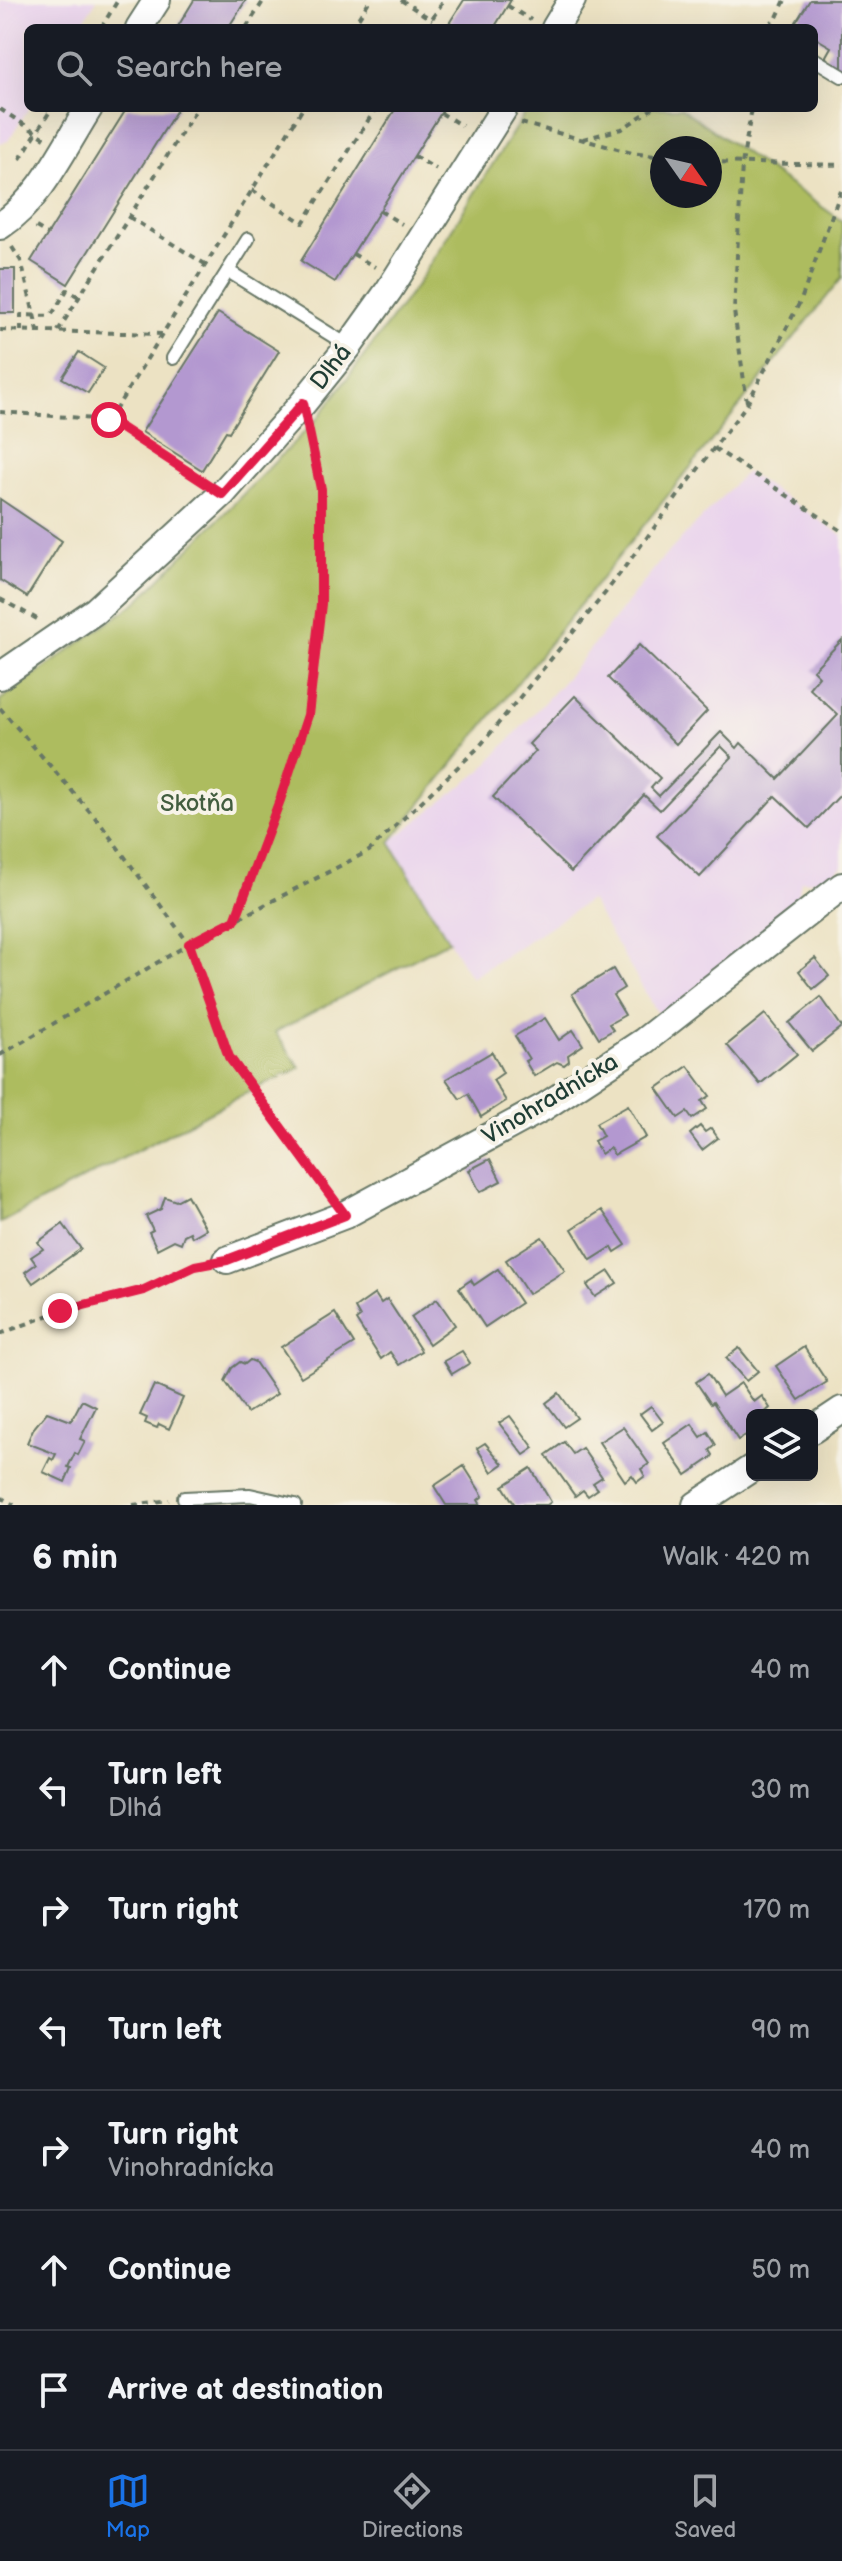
<!DOCTYPE html>
<meta charset="utf-8">
<style>
:root{--surface:#171b24;--page:#242831;--text:#f1f3f6;--muted:#9ea1a6;--line:#363941;--accent:#1a73e8}
body{margin:0;font-family:"Balsamiq Sans",sans-serif;background:var(--page);color:var(--text)}
.controls{position:absolute;right:24px;bottom:24px;display:grid;overflow:hidden;border-radius:12px;box-shadow:0 8px 32px #0002}
.controls button{width:72px;height:72px;display:grid;place-items:center;padding:0;border:0;border-bottom:2px solid var(--line);background:var(--surface);color:var(--text);font:40px sans-serif}
.compass{position:absolute;left:650px;top:136px;width:72px;height:72px;border-radius:50%;background:var(--surface);box-shadow:0 8px 32px #0002;rotate:124deg}
.stop{position:absolute;width:24px;height:24px;margin:-18px;border:6px solid #e11d48;border-radius:50%;background:#fff}
.stop.end{background:#e11d48;border-color:#fff;box-shadow:0 2px 8px #0008}
.list{margin:0;padding:0;list-style:none}
h2{display:flex;justify-content:space-between;align-items:center;height:104px;margin:0;padding:0 32px;font-size:34px}
h2 small{font-size:26px;font-weight:400;color:var(--muted)}
.list li{display:grid;grid-template-columns:52px 1fr auto;gap:24px;align-items:center;box-sizing:border-box;height:120px;padding:0 32px;border-top:2px solid var(--line)}
.list b{display:block;font-size:30px;white-space:nowrap}
.list p{margin:0;font-size:26px;white-space:nowrap;color:var(--muted)}
.list em{font-size:26px;font-style:normal;color:var(--muted)}
.icon{flex:none;width:44px;height:44px;fill:none;stroke:currentColor;stroke-width:2;stroke-linecap:round;stroke-linejoin:round}
.map{position:relative;flex:none;width:842px;height:1505px;overflow:hidden}
.search{position:absolute;background:var(--surface);box-shadow:0 8px 32px #0002;left:24px;right:24px;top:24px;height:88px;display:flex;align-items:center;gap:20px;box-sizing:border-box;padding:0 28px;border-radius:12px;color:var(--muted);font-size:30px}
.sheet{height:944px;background:var(--surface)}
nav{display:flex;justify-content:space-around;align-items:center;box-sizing:border-box;height:112px;border-top:2px solid var(--line);background:var(--surface);font-size:22px;color:var(--muted)}
nav a{display:grid;justify-items:center;gap:4px}
nav .on{color:var(--accent)}
.map>svg:first-child{display:block}
.built{fill:#e9d2ed}
.green{fill:#adbc5f;stroke:#667c4a;stroke-width:2;fill-rule:evenodd}
.building{fill:#b398d0}
.lines{fill:none;stroke-linecap:round;stroke-linejoin:round}
.service-casing{stroke:#677766;stroke-width:16}
.minor-casing{stroke:#677766;stroke-width:30}
.path{stroke:#677766;stroke-width:4;stroke-dasharray:6 6;stroke-linecap:butt}
.service{stroke:#fff;stroke-width:12}
.minor{stroke:#fff;stroke-width:26}
.route{stroke:#e11d48;stroke-width:10}
.labels{text-anchor:middle;dominant-baseline:central;stroke-width:8;stroke-linejoin:round;paint-order:stroke}
.street-label{font-size:24px;fill:#1f3d34;stroke:#f7f3e8}
.park-label{font-size:24px;fill:#425d3f;stroke:#f7f3e8}
</style>
<div class="map">
<svg width="842" height="1505" viewBox="0 0 842 1505">
<rect width="100%" height="100%" fill="#f7f3e8"/>
<filter id="ink" filterUnits="userSpaceOnUse"><feTurbulence type="fractalNoise" baseFrequency=".0125" numOctaves="2"/><feDisplacementMap in="SourceGraphic" scale="16" xChannelSelector="R" yChannelSelector="G"/><feConvolveMatrix kernelMatrix="1 2 1 2 8 2 1 2 1" color-interpolation-filters="sRGB"/></filter>
<filter id="wash" filterUnits="userSpaceOnUse"><feTurbulence type="fractalNoise" baseFrequency=".006" numOctaves="4" result="noise"/><feDisplacementMap in="SourceGraphic" scale="32" xChannelSelector="R" yChannelSelector="G"/><feGaussianBlur stdDeviation="1.8" result="paint"/><feColorMatrix in="noise" values="0 0 0 0 0 0 0 0 0 0 0 0 0 0 0 0 0 1.4 0 .05"/><feComposite in="paint" operator="in"/></filter>
<g filter="url(#wash)">
<rect width="100%" height="100%" fill="#ece2c3"/>
<!-- built -->
<g class="built">
<polygon points="0,0 97,0 79,28 28,28 29,108 8,141 0,143"/>
<polygon points="746,472 842,535 842,866 826,880 801,881 798,899 787,921 660,1017 590,900 471,978 390,842 481,771 571,673 662,559"/>
</g>
<!-- green -->
<path class="green" d="M 528,108 L 681,108 L 842,221 L 842,278 L 390,842 L 449,941 L 275,1032 L 300,1068 L 250,1091 L 0,1223 L 0,700 L 138,601 L 318,418 L 418,283 ZM 710,148 L 710,196 L 662,196 L 662,148 Z"/>
<g id="blocks">
<!-- building -->
<g class="building">
<polygon points="194,0 246,0 228,28 177,28"/>
<polygon points="464,0 511,0 494,28 446,28"/>
<polygon points="810,0 842,0 842,72 827,62 826,56 831,47 814,37 814,28 797,26 796,22"/>
<polygon points="127,108 178,108 68,284 31,261"/>
<polygon points="396,108 444,108 335,282 301,261"/>
<rect x="0" y="269" width="15" height="44"/>
<polygon points="218,313 279,351 229,432 226,431 202,470 142,432"/>
<polygon points="79,352 104,368 88,393 62,378"/>
<polygon points="0,499 62,541 27,597 0,580"/>
<polygon points="842,640 842,793 809,828 775,796 700,877 657,836 732,757 721,746 660,810 644,795 571,872 493,797 536,751 529,744 575,696 660,778 651,788 659,796 721,732 737,748 741,743 778,779 838,715 809,688 819,676 813,670"/>
<polygon points="639,645 707,711 676,744 608,678"/>
<polygon points="815,958 829,976 813,989 799,971"/>
<polygon points="613,969 624,988 613,995 625,1015 609,1024 613,1030 599,1038 572,994"/>
<polygon points="821,997 842,1027 812,1051 789,1023"/>
<polygon points="765,1014 797,1054 760,1084 727,1045"/>
<polygon points="545,1018 559,1040 573,1030 583,1045 568,1055 569,1061 564,1065 557,1062 534,1076 525,1061 529,1059 515,1036"/>
<polygon points="492,1052 503,1073 493,1080 506,1101 481,1117 468,1094 460,1099 446,1079"/>
<polygon points="688,1066 710,1096 702,1101 707,1109 692,1119 687,1112 678,1118 657,1088"/>
<polygon points="628,1105 646,1137 614,1155 610,1148 601,1154 594,1141 603,1136 596,1123"/>
<polygon points="700,1126 705,1132 711,1128 718,1138 702,1150 690,1134"/>
<polygon points="490,1159 501,1181 480,1192 469,1170"/>
<polygon points="187,1195 206,1229 192,1237 190,1232 184,1235 181,1243 174,1240 157,1249 149,1232 153,1230 146,1216 161,1209 165,1197 176,1201"/>
<polygon points="602,1210 626,1245 615,1252 612,1247 591,1260 572,1229"/>
<polygon points="63,1224 81,1249 33,1283 25,1272 36,1264 31,1257 43,1249 38,1242"/>
<polygon points="542,1237 565,1271 528,1294 506,1260"/>
<polygon points="498,1269 521,1303 485,1327 459,1288 471,1280 474,1285"/>
<polygon points="609,1271 617,1283 595,1297 587,1285"/>
<polygon points="375,1294 381,1303 387,1299 421,1351 399,1365 390,1352 381,1359 356,1320 360,1317 355,1308"/>
<polygon points="437,1299 455,1325 429,1344 411,1317"/>
<polygon points="335,1313 354,1344 301,1377 281,1347"/>
<polygon points="804,1347 827,1382 799,1400 776,1366"/>
<polygon points="739,1348 758,1371 746,1381 726,1358"/>
<polygon points="462,1351 470,1363 452,1374 444,1361"/>
<polygon points="250,1360 255,1362 277,1394 247,1413 225,1381 232,1368 240,1362 245,1364"/>
<polygon points="708,1374 722,1396 741,1383 754,1402 762,1396 770,1408 762,1415 752,1415 752,1431 738,1440 713,1402 711,1404 696,1382"/>
<polygon points="154,1385 183,1398 169,1429 159,1424 157,1428 145,1423 147,1418 140,1415"/>
<polygon points="559,1393 577,1418 564,1427 546,1403"/>
<polygon points="82,1400 96,1407 80,1439 85,1441 78,1455 75,1453 68,1467 71,1468 65,1482 43,1472 50,1458 53,1460 56,1454 27,1443 33,1429 47,1412 71,1421"/>
<polygon points="651,1406 663,1422 652,1430 640,1414"/>
<polygon points="510,1416 534,1448 524,1455 499,1423"/>
<polygon points="692,1424 701,1437 708,1432 716,1445 710,1450 713,1455 711,1458 686,1475 664,1443"/>
<polygon points="623,1427 649,1464 641,1469 645,1476 637,1482 632,1475 625,1481 599,1442"/>
<polygon points="564,1442 573,1454 582,1448 602,1477 593,1483 598,1489 588,1496 583,1490 575,1496 546,1455"/>
<polygon points="485,1443 503,1464 492,1472 477,1448"/>
<polygon points="464,1466 483,1496 478,1500 481,1505 446,1505 434,1486"/>
<polygon points="531,1468 551,1502 547,1505 515,1505 503,1486"/>
</g>
</g>
</g>
<g filter="url(#ink)">
<use href="#blocks" fill-opacity="0" stroke="#677766" stroke-width="2"/>
<g class="lines">
<!-- service casing -->
<g class="service-casing">
<g id="service">
<polyline points="814,59 842,76"/>
<polyline points="228,271 349,346"/>
<polyline points="173,358 248,239"/>
<polyline points="184,1498 250,1495 295,1505"/>
</g>
</g>
<!-- minor casing -->
<g class="minor-casing">
<g id="minor">
<polyline points="139,28 157,0"/>
<polyline points="555,28 572,0"/>
<path d="M 0,226 C 41,199 63,149 89,108"/>
<polyline points="0,676 95,611 222,494 303,403 349,346 389,290 504,108"/>
<polyline points="227,1260 345,1215 544,1107 644,1041 842,886"/>
<polyline points="812,1430 842,1410"/>
<polyline points="696,1505 752,1468"/>
</g>
</g>
<!-- path -->
<g class="path">
<polyline points="401,0 432,20"/>
<polyline points="508,6 531,20"/>
<polyline points="101,28 118,0"/>
<polyline points="246,28 264,0"/>
<polyline points="352,28 368,3 367,0"/>
<polyline points="426,28 444,0"/>
<polyline points="761,28 773,21"/>
<polyline points="772,28 785,0"/>
<polyline points="0,109 45,138"/>
<polyline points="441,113 462,126"/>
<polyline points="521,123 632,153 662,157"/>
<polyline points="583,139 622,129 653,108"/>
<polyline points="414,156 436,169"/>
<polyline points="20,159 52,108"/>
<polyline points="710,162 842,165"/>
<polyline points="252,190 303,223 376,108"/>
<polyline points="380,211 402,224"/>
<polyline points="129,217 205,264"/>
<polyline points="36,227 48,234"/>
<polyline points="12,247 21,261 38,331"/>
<polyline points="353,254 375,267"/>
<polyline points="0,330 162,334"/>
<polyline points="21,331 21,315 51,316 67,290 79,297"/>
<polyline points="58,331 197,108"/>
<polyline points="747,402 734,311 742,164 752,108"/>
<polyline points="0,412 109,420 303,108"/>
<polyline points="109,420 200,480"/>
<polyline points="714,448 842,531"/>
<polyline points="0,599 39,620"/>
<polyline points="0,708 99,822 189,944 229,1057 330,1194"/>
<polyline points="236,918 280,800 308,715 321,604 321,489 309,433"/>
<polyline points="0,1055 189,944 369,851 479,747 606,592 747,404 801,300 842,188"/>
<polyline points="0,1334 60,1311 144,1290 195,1266 205,1264"/>
<polyline points="0,1497 14,1505"/>
<polyline points="133,1505 169,1500"/>
</g>
<!-- service -->
<use href="#service" class="service"/>
<!-- minor -->
<use href="#minor" class="minor"/>
</g>
</g>
<g class="lines" filter="url(#ink)">
<!-- route -->
<polyline class="route" points="60,1311 144,1290 195,1266 227,1260 345,1215 229,1057 189,944 235,920 280,800 308,715 321,604 321,489 303,403 222,494 109,420"/>
</g>
<g class="labels">
<!-- street labels -->
<g class="street-label">
<text transform="translate(331 367) rotate(-52)">Dlhá</text>
<text transform="translate(550 1099) rotate(-31)">Vinohradnícka</text>
</g>
<!-- park labels -->
<g class="park-label">
<text x="197" y="803">Skotňa</text>
</g>
</g>
</svg>
<div class="controls">
<button><svg class="icon" aria-label="layers" viewBox="0 0 24 24"><path d="M12 4l9 5-9 5-9-5zM3 14l9 5 9-5"/></svg></button>
</div>
<svg class="compass" viewBox="-18 -18 36 36"><path d="M0-13l5 13h-10z" fill="#e53935"/><path d="M0 13l5-13h-10z" fill="#9ea1a6"/></svg>
<div class="stop" style="left:109px;top:420px"></div>
<div class="stop end" style="left:60px;top:1311px"></div>
<div class="search"><svg class="icon" aria-label="search" viewBox="0 0 24 24"><circle cx="10" cy="10" r="6"/><path d="M15 15l6 6"/></svg>Search here</div>
</div>
<section class="sheet">
<h2>6 min<small>Walk · 420 m</small></h2>
<ul class="list">
<li><svg class="icon" aria-label="ahead" viewBox="0 0 24 24"><path d="M12 20V5M6 11l6-6 6 6"/></svg><div><b>Continue</b></div><em>40 m</em></li>
<li><svg class="icon" aria-label="left" viewBox="0 0 24 24"><path d="M17 20v-9H6M10 6l-5 5 5 5"/></svg><div><b>Turn left</b><p>Dlhá</p></div><em>30 m</em></li>
<li><svg class="icon" aria-label="right" viewBox="0 0 24 24"><path d="M7 20v-9h11M14 6l5 5-5 5"/></svg><div><b>Turn right</b></div><em>170 m</em></li>
<li><svg class="icon" aria-label="left" viewBox="0 0 24 24"><path d="M17 20v-9H6M10 6l-5 5 5 5"/></svg><div><b>Turn left</b></div><em>90 m</em></li>
<li><svg class="icon" aria-label="right" viewBox="0 0 24 24"><path d="M7 20v-9h11M14 6l5 5-5 5"/></svg><div><b>Turn right</b><p>Vinohradnícka</p></div><em>40 m</em></li>
<li><svg class="icon" aria-label="ahead" viewBox="0 0 24 24"><path d="M12 20V5M6 11l6-6 6 6"/></svg><div><b>Continue</b></div><em>50 m</em></li>
<li><svg class="icon" aria-label="arrive" viewBox="0 0 24 24"><path d="M6 21V4h12l-3 4 3 4H6"/></svg><div><b>Arrive at destination</b></div></li>
</ul>
</section>
<nav>
<a class="on"><svg class="icon" aria-label="map" viewBox="0 0 24 24"><path d="M3 6l6-2 6 2 6-2v14l-6 2-6-2-6 2zM9 4v14M15 6v14"/></svg>Map</a>
<a><svg class="icon" aria-label="directions" viewBox="0 0 24 24"><path d="M12 3l9 9-9 9-9-9zM9 14v-3h6M13 9l2 2-2 2"/></svg>Directions</a>
<a><svg class="icon" aria-label="saved" viewBox="0 0 24 24"><path d="M7 4h10v16l-5-4-5 4z"/></svg>Saved</a>
</nav>
